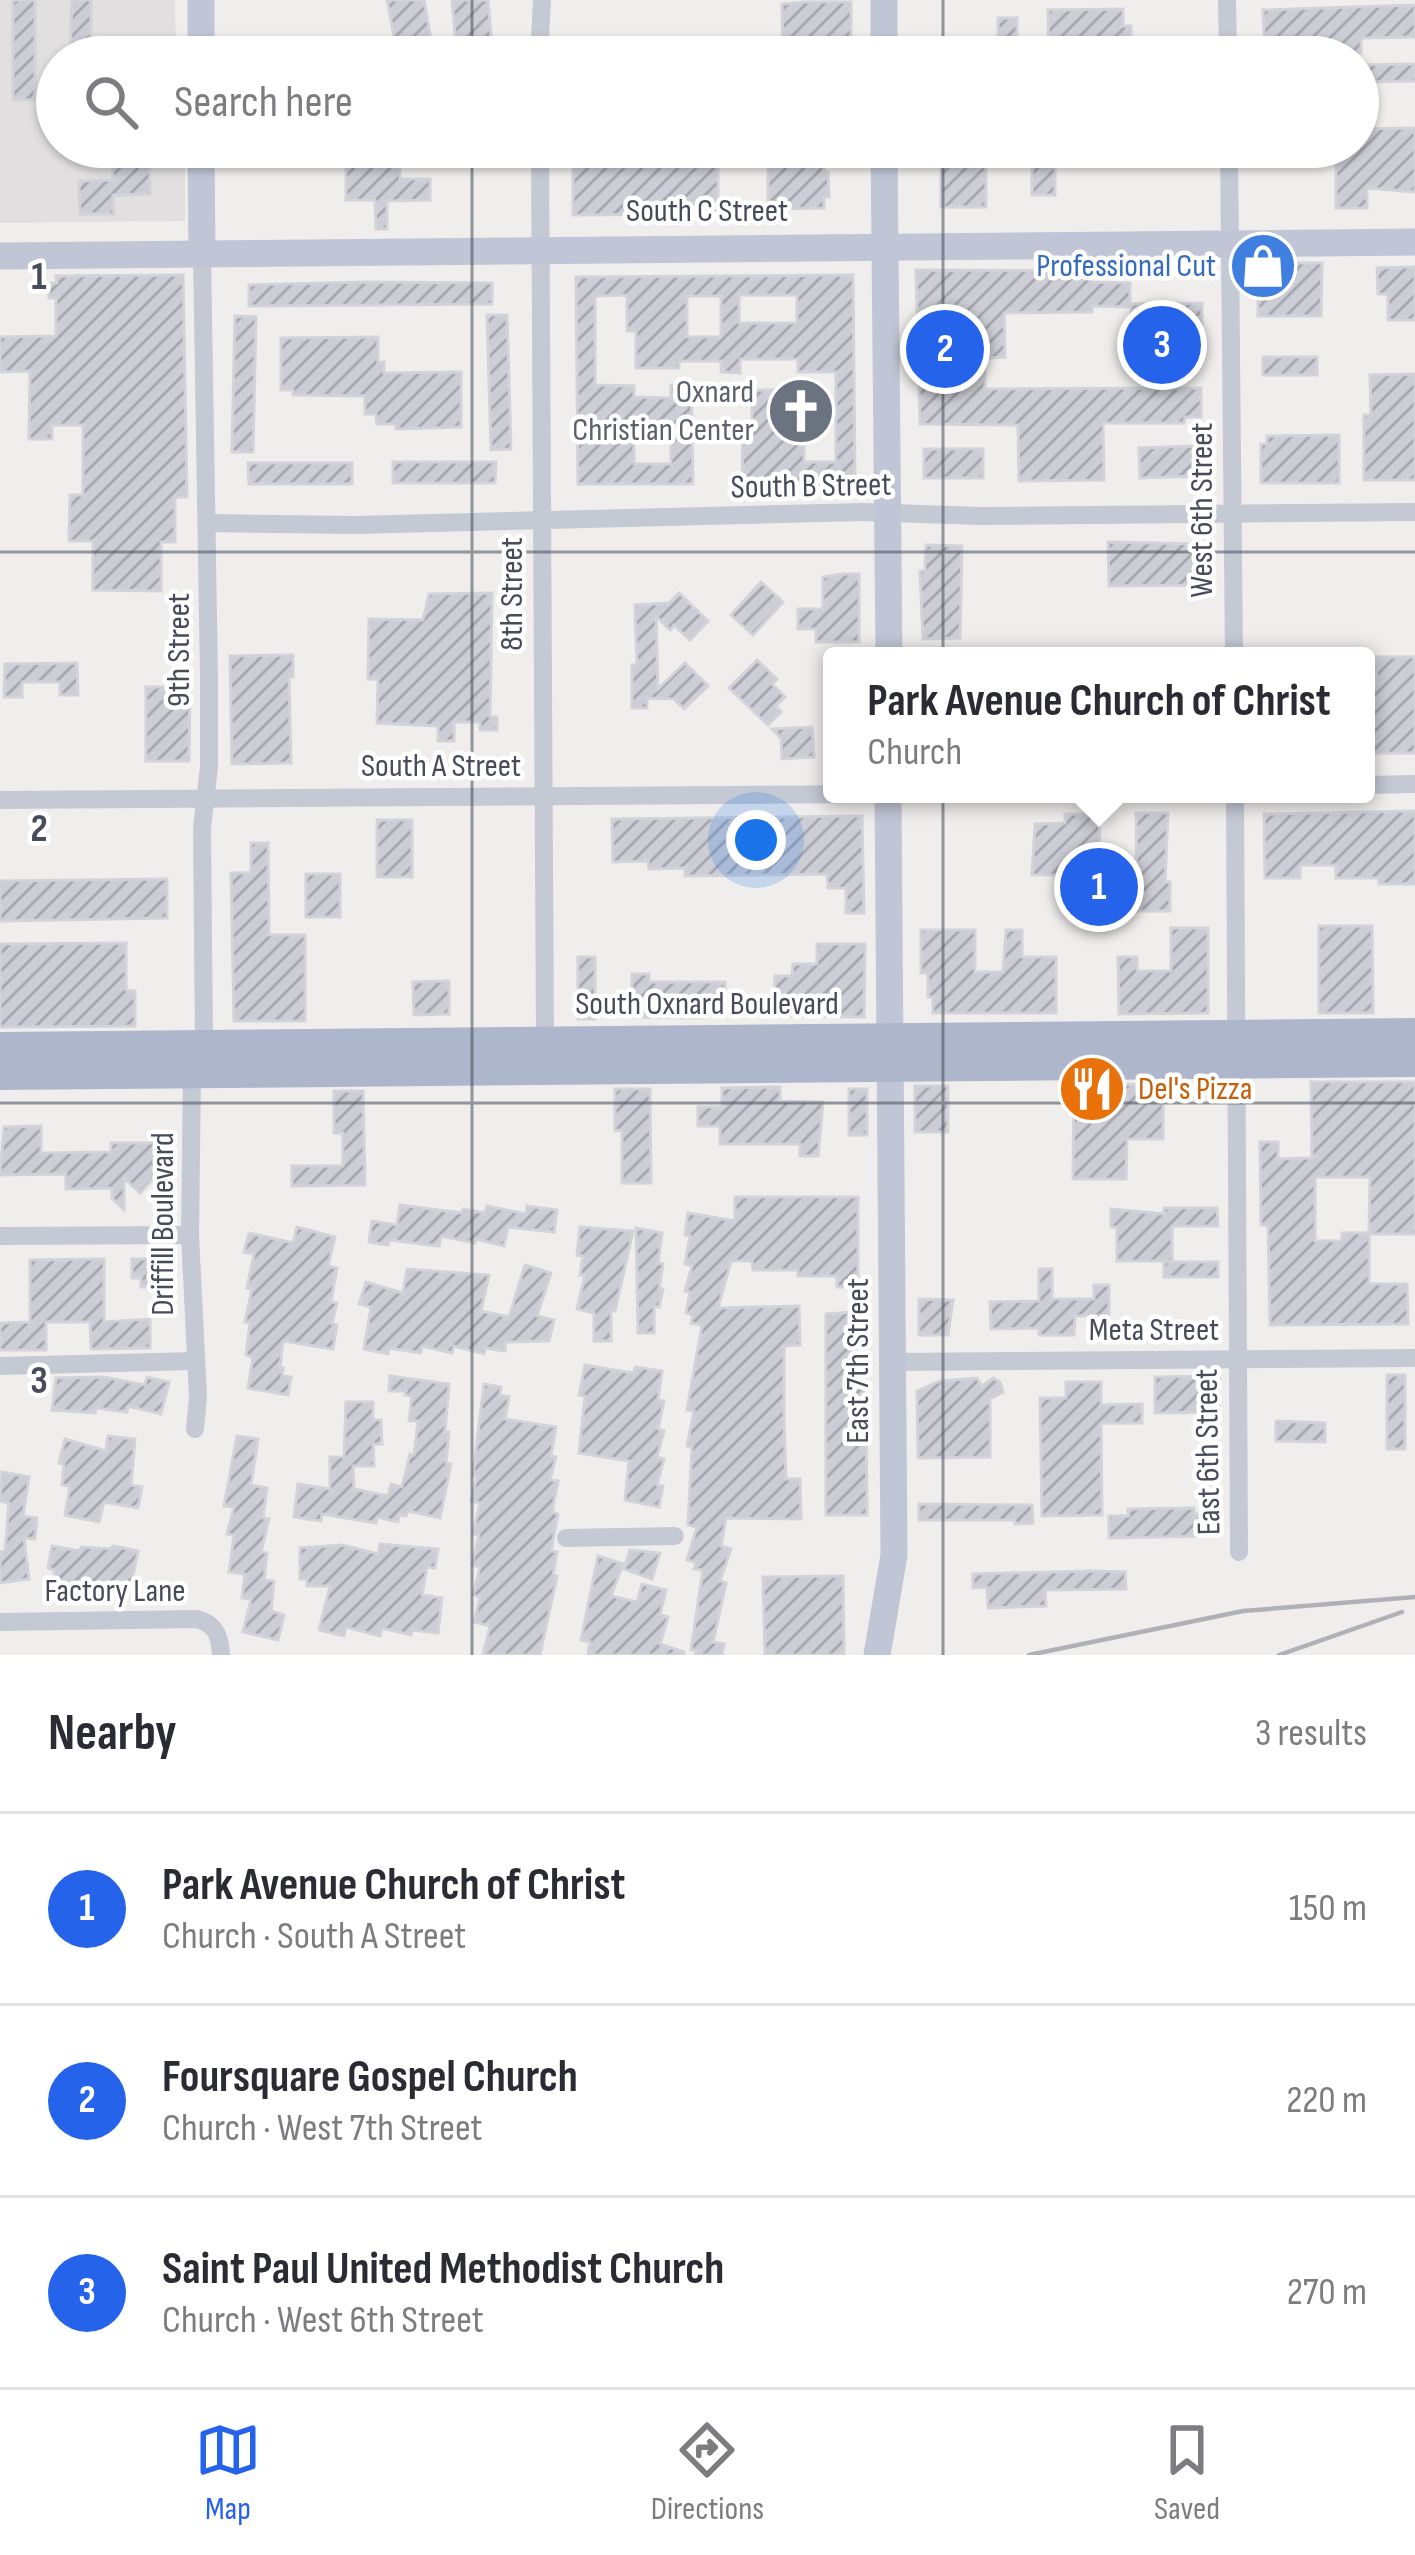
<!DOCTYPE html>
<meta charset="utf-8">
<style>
:root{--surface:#fff;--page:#f7f7f7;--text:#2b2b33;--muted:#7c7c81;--line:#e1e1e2;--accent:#2563eb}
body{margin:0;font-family:"Sofia Sans Condensed",sans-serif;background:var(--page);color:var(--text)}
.you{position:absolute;left:756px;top:840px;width:42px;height:42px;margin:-30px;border:9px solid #fff;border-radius:50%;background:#1a73e8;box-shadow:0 0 0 18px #1a73e833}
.badge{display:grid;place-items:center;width:78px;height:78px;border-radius:50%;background:var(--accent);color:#fff;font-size:39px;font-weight:700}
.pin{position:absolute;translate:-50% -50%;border:6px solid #fff;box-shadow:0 3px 12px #0006}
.popup{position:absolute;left:823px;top:647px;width:552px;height:156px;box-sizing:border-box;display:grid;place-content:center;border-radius:12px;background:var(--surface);filter:drop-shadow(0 3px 9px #0005);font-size:39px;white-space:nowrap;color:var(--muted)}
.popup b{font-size:45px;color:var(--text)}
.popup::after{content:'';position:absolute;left:50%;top:100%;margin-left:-24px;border:24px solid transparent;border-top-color:var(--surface)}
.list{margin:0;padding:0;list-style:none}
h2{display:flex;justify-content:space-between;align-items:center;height:156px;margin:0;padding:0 48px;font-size:51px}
h2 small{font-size:39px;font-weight:400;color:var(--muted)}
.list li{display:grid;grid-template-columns:78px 1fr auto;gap:36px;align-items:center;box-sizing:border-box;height:192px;padding:0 48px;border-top:3px solid var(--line)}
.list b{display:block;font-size:45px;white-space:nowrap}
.list p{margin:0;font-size:39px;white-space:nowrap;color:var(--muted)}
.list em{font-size:39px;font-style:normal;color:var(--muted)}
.icon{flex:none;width:66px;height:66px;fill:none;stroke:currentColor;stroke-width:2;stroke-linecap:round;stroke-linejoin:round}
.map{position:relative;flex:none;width:1415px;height:1655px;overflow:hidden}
.search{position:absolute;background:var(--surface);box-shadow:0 3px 9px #0004;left:36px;right:36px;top:36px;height:132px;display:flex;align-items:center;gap:30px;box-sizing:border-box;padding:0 42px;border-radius:66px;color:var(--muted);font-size:45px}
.sheet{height:732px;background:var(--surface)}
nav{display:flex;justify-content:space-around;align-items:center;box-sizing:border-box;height:168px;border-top:3px solid var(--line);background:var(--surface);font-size:33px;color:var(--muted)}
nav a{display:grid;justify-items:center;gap:6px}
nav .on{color:var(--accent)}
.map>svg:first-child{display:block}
.education{fill:#e1dfdf}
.building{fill:url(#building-hatch);stroke:#d2d2d9;stroke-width:3;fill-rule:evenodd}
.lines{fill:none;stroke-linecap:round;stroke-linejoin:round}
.street{stroke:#c4c9d4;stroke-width:18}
.secondary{stroke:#c1c6d6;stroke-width:27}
.primary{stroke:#aeb6cb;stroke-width:30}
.rail{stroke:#b0b1b7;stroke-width:4.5}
.grid{fill:none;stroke:#464c5a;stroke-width:3;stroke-opacity:0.55}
.labels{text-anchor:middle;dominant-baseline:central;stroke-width:9;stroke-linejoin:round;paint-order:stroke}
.street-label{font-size:33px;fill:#464c5a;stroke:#fff}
.shop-label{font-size:33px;fill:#366cbe;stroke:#fff;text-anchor:end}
.worship-label{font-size:33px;fill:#5b616d;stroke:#fff;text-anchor:end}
.food-label{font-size:33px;fill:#c56008;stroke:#fff;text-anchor:start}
.grid-label{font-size:39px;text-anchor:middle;font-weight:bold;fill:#464c5a;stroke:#fff;stroke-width:9;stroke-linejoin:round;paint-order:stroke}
</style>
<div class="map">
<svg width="1415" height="1655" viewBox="0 0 1415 1655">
<defs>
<pattern id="building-hatch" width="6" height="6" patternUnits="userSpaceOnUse" patternTransform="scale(3)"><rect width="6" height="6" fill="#cdced5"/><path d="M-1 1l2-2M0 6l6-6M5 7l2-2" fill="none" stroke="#a8a9b0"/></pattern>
</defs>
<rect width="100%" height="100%" fill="#f0eeed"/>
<!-- education -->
<polygon class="education" points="0,0 175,0 176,57 57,57 57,147 180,147 185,162 185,221 0,223"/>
<!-- building -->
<g class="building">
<rect x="13" y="0" width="22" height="100"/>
<polygon points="72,0 91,0 91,57 70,57"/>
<polygon points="387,0 424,0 434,57 398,57"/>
<polygon points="452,0 488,0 493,57 457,57"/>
<polygon points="805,2 851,2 851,57 783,57 782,4"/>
<polygon points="1415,5 1415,37 1361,38 1361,53 1265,57 1263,10"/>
<polygon points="1123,9 1123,26 1131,26 1131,43 1117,43 1117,57 1049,57 1048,10"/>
<rect x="998" y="18" width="19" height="38"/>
<polygon points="1415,64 1415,81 1358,82 1358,65"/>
<polygon points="1415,128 1415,192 1367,188 1367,208 1336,208 1336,147 1358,147 1358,129"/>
<polygon points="112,147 149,147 150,194 113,195 114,214 80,214 79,181 113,180"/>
<polygon points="375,147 400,147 400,179 430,179 430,200 387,201 387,229 376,229 375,200 346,200 346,162 354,162 354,153 375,152"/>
<polygon points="573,147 718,147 718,214 573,215"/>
<polygon points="784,147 796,147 796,162 824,161 824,172 828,172 829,197 824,197 824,208 768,209 768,162 784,162"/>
<rect x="941" y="147" width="45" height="60"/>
<rect x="1032" y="163" width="23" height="32"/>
<polygon points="1258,263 1322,263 1321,316 1258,316"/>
<polygon points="1415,267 1415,320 1388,320 1388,294 1378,294 1377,268"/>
<polygon points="916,270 1091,271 1091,282 1130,283 1130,307 1092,306 1092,312 1004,313 1005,357 985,358 985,389 1201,388 1201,417 1185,417 1184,423 1103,423 1104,480 1019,481 1018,425 920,424"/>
<polygon points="183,275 187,497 175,497 175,542 161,542 161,591 93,590 93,541 69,541 70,495 83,495 83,425 52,425 52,439 29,439 30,371 0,372 0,337 56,336 56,298 49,298 49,283 57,283 56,276"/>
<path d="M 853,275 L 855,484 L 742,484 L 743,427 L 752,427 L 752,390 L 795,390 L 795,426 L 804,426 L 804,462 L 836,462 L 836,372 L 798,372 L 798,359 L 740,359 L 740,373 L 721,372 L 721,361 L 679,361 L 679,368 L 636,368 L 636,331 L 627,331 L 627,295 L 595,296 L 595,385 L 634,386 L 634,397 L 671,398 L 671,385 L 691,385 L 693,484 L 578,484 L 576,277 ZM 739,295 L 797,295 L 797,323 L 739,323 ZM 687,296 L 721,296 L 721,337 L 687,337 ZM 634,434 L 671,435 L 671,464 L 634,464 Z"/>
<polygon points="368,282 492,283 492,304 249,306 249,285"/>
<polygon points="1202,303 1202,345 1132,346 1131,304"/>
<polygon points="487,315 507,315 511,449 491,450"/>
<polygon points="235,316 256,317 253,452 232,452"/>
<polygon points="378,337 378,363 384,362 384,373 461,372 461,427 396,429 396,424 377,424 376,414 365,414 365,396 293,395 293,390 281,390 281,338"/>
<rect x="1263" y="357" width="54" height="18"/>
<polygon points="1415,374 1415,480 1364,480 1364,415 1371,415 1370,375"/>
<polygon points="1339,435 1339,483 1261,483 1261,444 1267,444 1267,436"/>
<polygon points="1194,446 1195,476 1140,478 1139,448"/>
<rect x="924" y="449" width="59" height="29"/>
<polygon points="393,462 496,462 495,483 393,483"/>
<polygon points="248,463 352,463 352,484 249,484"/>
<polygon points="1108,542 1200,544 1200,585 1109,586"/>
<polygon points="926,545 962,546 960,638 923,639 920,571 925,571"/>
<polygon points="843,574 859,574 859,642 816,642 816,629 798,629 798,609 823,609 823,577"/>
<polygon points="761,582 783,602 753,635 731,615"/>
<polygon points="492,593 490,717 497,717 497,730 480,730 480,722 454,722 454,741 438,741 438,726 377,723 378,679 368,679 369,619 423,620 429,594"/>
<polygon points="679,593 708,621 690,640 674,625 670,630 656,616 658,689 685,663 708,686 684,709 674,699 647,698 647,708 632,708 632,665 637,665 635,605 669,603"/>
<polygon points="293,655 293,677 289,677 291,763 232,764 230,656"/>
<polygon points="1376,657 1415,657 1415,753 1366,753 1366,686 1377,686"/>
<polygon points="757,660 777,679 772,684 785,697 776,706 781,712 768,725 729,688"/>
<polygon points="77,663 78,695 60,695 60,682 22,682 22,697 4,697 5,664"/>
<polygon points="146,687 190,687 189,761 146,761"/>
<polygon points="812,727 814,757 782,759 781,738 772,729"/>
<polygon points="1415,811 1415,884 1379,884 1379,878 1336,878 1336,865 1300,865 1300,878 1265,878 1264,814"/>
<polygon points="1136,813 1168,813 1165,882 1170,882 1170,911 1137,911"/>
<polygon points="1065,814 1099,814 1101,900 1065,901 1065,875 1032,875 1035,824 1065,823"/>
<polygon points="862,816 864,913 846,913 846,888 828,888 827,874 685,876 685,868 649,869 648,861 613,862 612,819"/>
<rect x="377" y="820" width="35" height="57"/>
<polygon points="251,843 268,843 269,935 305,935 305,1021 234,1021 231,873 251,873"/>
<rect x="306" y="874" width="34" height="43"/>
<polygon points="167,879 167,918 0,921 0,881"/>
<polygon points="1319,926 1372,926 1373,1013 1319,1013"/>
<polygon points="1171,928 1208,928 1208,1013 1119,1014 1118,957 1137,957 1137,971 1171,971"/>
<polygon points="921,930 975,930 975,972 1003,972 1006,930 1022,930 1022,957 1056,957 1056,1013 933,1013 933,997 928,997 928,973 921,973"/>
<polygon points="126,943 126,990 135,991 135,1026 0,1027 0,944"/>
<polygon points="817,944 865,944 864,1017 774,1016 775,976 792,976 793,964 817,964"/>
<rect x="578" y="957" width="17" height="62"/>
<polygon points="632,974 649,974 649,982 725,982 725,1010 703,1009 703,1018 632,1017"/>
<polygon points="449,981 449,1014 414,1015 413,982"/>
<polygon points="1311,1082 1415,1082 1415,1234 1369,1234 1370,1177 1315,1177 1315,1241 1342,1241 1342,1233 1369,1233 1369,1284 1407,1284 1408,1324 1270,1325 1268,1225 1261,1225 1260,1142 1278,1142 1278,1159 1312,1158"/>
<polygon points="1163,1084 1163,1139 1127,1139 1126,1179 1073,1179 1074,1085"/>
<rect x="915" y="1086" width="33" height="46"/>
<polygon points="780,1087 780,1101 823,1102 818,1156 800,1156 800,1144 720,1144 720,1126 698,1126 698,1107 722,1107 722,1088"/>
<polygon points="615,1089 650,1089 651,1183 622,1183 622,1130 615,1131"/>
<rect x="849" y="1089" width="18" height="46"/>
<polygon points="334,1091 363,1091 365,1185 292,1186 292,1166 343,1166 343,1133 334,1133"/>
<polygon points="41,1126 41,1153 111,1152 111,1143 166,1143 166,1176 156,1176 140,1193 124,1178 124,1210 112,1198 112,1188 66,1189 66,1174 0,1175 4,1127"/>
<polygon points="735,1197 858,1197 858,1287 837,1287 837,1276 798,1276 798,1270 753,1270 752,1261 731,1261 718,1308 799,1306 800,1345 784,1346 784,1423 786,1479 800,1479 801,1519 726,1518 721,1546 731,1549 720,1581 726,1583 713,1642 724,1644 722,1655 695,1655 696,1650 691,1650 703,1570 694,1569 696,1562 687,1560 697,1527 688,1525 692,1447 687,1446 694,1411 687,1410 702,1325 691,1323 693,1315 686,1313 690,1292 685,1291 692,1266 685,1264 690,1236 685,1235 688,1213 735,1221"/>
<polygon points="400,1205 462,1213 463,1209 485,1213 487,1206 526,1214 527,1206 557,1210 554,1232 508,1227 504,1246 476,1239 475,1243 441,1236 439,1246 389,1240 388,1245 369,1242 372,1221 397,1225"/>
<polygon points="1164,1208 1217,1208 1218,1226 1172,1226 1172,1261 1117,1261 1117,1227 1111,1227 1111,1209 1164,1214"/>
<polygon points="297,1227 335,1237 328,1266 337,1268 331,1302 337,1303 332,1324 337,1325 333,1349 283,1341 280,1367 283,1368 282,1376 291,1377 288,1395 248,1388 253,1357 246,1355 250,1323 245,1322 252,1289 247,1288 254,1254 244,1252 249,1233 293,1243"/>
<polygon points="580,1227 633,1231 615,1311 611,1310 611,1341 594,1341 594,1313 577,1309 585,1275 580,1275 583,1256 577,1255"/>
<polygon points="636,1228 662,1233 658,1263 663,1264 659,1288 663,1289 659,1307 654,1306 654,1333 638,1333"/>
<polygon points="104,1259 104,1322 150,1319 150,1348 91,1349 90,1322 46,1322 46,1350 0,1350 0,1323 30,1322 30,1260"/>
<polygon points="132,1259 156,1259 156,1264 167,1264 166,1287 141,1287 141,1278 132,1278"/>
<rect x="1164" y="1262" width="54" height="15"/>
<polygon points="525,1265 551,1273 537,1316 554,1320 549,1341 506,1342 505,1351 485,1348 484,1354 454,1346 452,1353 422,1346 421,1353 389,1348 388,1354 364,1349 371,1307 359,1304 366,1282 403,1293 407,1269 489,1275 481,1311 509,1317"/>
<polygon points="1039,1269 1052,1269 1052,1299 1094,1299 1094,1285 1109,1285 1109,1316 1075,1316 1074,1335 1039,1335 1039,1328 991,1329 990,1302 1039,1301"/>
<polygon points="919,1299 953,1300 948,1335 919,1335"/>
<polygon points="855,1312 865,1314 867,1515 826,1515 826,1314"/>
<polygon points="585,1365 626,1372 634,1373 635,1367 662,1371 658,1400 664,1401 658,1429 664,1431 657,1457 664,1459 657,1485 663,1486 659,1507 625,1500 629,1461 579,1453 585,1396 579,1395"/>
<rect x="1387" y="1375" width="18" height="74"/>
<polygon points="390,1376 449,1384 445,1432 449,1432 446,1463 451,1464 440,1518 408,1511 406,1516 399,1515 398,1522 377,1517 376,1523 322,1514 321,1521 294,1517 298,1484 330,1489 330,1457 344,1457 346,1402 373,1402 373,1420 381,1420 382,1444 373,1444 374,1466 353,1466 354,1489 388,1496 391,1484 402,1487 410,1454 414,1455 418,1421 409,1421 412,1396 405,1395 406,1391 389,1391"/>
<polygon points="1219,1376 1219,1412 1155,1413 1155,1377"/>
<polygon points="103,1377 145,1385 147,1377 169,1382 161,1414 128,1406 127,1412 96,1408 95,1413 52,1410 56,1378"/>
<polygon points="977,1378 982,1386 993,1378 1000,1382 1003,1392 990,1399 990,1457 918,1458 917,1391 940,1381"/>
<polygon points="1066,1382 1101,1382 1101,1405 1142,1404 1142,1423 1101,1423 1102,1515 1042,1516 1040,1398 1066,1398"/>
<polygon points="484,1384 501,1387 500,1395 509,1397 505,1419 556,1427 551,1456 556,1457 550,1480 558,1481 552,1512 558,1514 551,1551 557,1552 553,1575 557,1576 540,1655 483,1655 490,1626 474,1622 480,1597 473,1595 480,1567 472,1565 479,1535 473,1534 480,1503 471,1501 477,1476 473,1475"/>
<polygon points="1276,1421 1325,1423 1325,1442 1276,1441"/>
<polygon points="108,1436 135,1439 131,1485 142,1487 138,1508 104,1502 99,1522 65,1515 70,1486 62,1485 64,1464 59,1463 65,1439 106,1451"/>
<polygon points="237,1436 258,1439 251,1485 267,1488 263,1518 269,1519 261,1552 267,1553 264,1580 274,1581 271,1611 284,1615 278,1640 243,1632 251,1599 242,1598 245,1574 229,1572 234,1535 227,1534 234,1507 224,1506"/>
<polygon points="2,1472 29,1477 23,1516 37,1518 35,1539 24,1538 29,1579 0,1583 0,1552 5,1552 9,1503 0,1501"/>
<polygon points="919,1504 1032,1505 1033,1523 1015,1524 1015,1520 919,1520"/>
<polygon points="1194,1508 1194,1514 1210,1513 1210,1536 1109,1538 1109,1516 1129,1516 1128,1509"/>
<polygon points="380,1544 438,1549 435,1568 427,1567 422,1595 442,1598 438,1633 412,1630 411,1635 382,1628 380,1636 346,1627 344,1636 319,1630 330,1586 307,1586 307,1579 300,1579 300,1548 342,1545 378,1554"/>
<polygon points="52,1546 80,1551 81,1547 112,1549 113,1546 138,1551 130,1590 99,1584 99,1589 52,1584 55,1570 48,1568"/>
<polygon points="630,1550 660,1553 652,1579 624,1569"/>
<polygon points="598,1556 623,1564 611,1596 637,1602 642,1584 666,1590 660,1615 668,1617 660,1644 684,1652 684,1655 588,1655 590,1642 581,1640"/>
<polygon points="1091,1571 1125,1572 1126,1589 1045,1590 1046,1606 988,1608 987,1587 973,1588 973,1574"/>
<polygon points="843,1576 844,1655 765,1655 763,1577"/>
</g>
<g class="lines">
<!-- street -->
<g class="street">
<polyline points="1227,0 1228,57"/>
<polyline points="539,57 542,0"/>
<polyline points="540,147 545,1041"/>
<polyline points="1229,147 1234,656"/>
<polyline points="202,255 209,678 209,767 202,828 204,1045"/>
<polyline points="208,523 355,525 862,512 981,516 1415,512"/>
<polyline points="1366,785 1415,784"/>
<polyline points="1235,794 1239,1552"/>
<polyline points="0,800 882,794"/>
<polyline points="192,1072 190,1235 198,1397 195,1429"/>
<polyline points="0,1236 190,1235"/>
<polyline points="894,1362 1415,1358"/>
<polyline points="0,1366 194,1361"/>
<polyline points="566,1538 675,1536"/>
<path d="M 0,1622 L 197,1619 C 216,1624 220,1637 221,1655"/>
</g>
<!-- secondary -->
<g class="secondary">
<polyline points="201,0 201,57"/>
<polyline points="884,0 884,57"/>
<polyline points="201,147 202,255"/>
<polyline points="884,147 889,656"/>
<polyline points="0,256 1415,242"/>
<polyline points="877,1655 894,1555 888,794"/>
</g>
<!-- primary -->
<g class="primary">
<polyline points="0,1047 1415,1033"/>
<polyline points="0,1075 1415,1062"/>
</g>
<!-- rail -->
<g class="rail">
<polyline points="1029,1655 1243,1611 1415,1597"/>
<polyline points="1279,1655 1402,1612"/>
</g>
</g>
<!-- grid -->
<path class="grid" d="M 472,0 L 472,57M 943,0 L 943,57M 472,147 L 472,1655M 943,147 L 943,1655M 0,552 L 1415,552M 0,1103 L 1415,1103"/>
<!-- icons -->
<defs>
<g id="shop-disc" transform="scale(3.45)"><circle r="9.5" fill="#3f7fe0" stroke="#fff"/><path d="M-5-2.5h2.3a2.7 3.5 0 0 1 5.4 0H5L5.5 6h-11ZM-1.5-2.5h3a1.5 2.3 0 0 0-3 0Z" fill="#fff"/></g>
<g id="church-disc" transform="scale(3.45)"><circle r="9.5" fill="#6b7280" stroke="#fff"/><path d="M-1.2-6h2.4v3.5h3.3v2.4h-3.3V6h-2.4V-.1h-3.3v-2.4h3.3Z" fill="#fff"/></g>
<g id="restaurant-disc" transform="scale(3.45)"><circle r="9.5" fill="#e8710a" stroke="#fff"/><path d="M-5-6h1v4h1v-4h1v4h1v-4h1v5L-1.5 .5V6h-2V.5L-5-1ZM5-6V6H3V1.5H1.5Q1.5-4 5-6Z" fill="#fff"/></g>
</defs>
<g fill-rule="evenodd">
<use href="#shop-disc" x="1263" y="266"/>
<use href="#church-disc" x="801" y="411"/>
<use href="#restaurant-disc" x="1092" y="1089"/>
</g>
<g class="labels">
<!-- street labels -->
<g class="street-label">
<text x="707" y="211">South C Street</text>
<text transform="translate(811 486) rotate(-1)">South B Street</text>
<text transform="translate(1202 510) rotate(-90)">West 6th Street</text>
<text transform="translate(512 594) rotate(-90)">8th Street</text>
<text transform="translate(179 650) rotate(-90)">9th Street</text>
<text x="441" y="766">South A Street</text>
<text x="707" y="1004">South Oxnard Boulevard</text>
<text transform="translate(163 1224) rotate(-90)">Driffill Boulevard</text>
<text x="1154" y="1330">Meta Street</text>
<text transform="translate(858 1361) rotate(-90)">East 7th Street</text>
<text transform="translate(1208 1452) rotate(-91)">East 6th Street</text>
<text x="115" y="1591">Factory Lane</text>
</g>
<!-- shop labels -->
<g class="shop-label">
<text x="1216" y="266">Professional Cut</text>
</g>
<!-- worship labels -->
<g class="worship-label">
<text x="754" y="392">Oxnard<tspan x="754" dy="38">Christian Center</tspan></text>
</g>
<!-- food labels -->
<g class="food-label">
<text x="1138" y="1089">Del's Pizza</text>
</g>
</g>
<g class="grid-label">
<text x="39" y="289">1</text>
<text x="39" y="841">2</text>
<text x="39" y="1393">3</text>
</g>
</svg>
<div class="you"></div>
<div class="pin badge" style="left:1099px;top:887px">1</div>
<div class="popup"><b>Park Avenue Church of Christ</b>Church</div>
<div class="pin badge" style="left:945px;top:349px">2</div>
<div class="pin badge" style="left:1162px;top:345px">3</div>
<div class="search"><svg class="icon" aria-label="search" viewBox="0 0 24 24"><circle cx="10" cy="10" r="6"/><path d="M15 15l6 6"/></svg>Search here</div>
</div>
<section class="sheet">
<h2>Nearby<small>3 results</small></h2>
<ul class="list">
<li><span class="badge">1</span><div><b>Park Avenue Church of Christ</b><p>Church · South A Street</p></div><em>150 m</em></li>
<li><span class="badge">2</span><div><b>Foursquare Gospel Church</b><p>Church · West 7th Street</p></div><em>220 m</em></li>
<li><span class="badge">3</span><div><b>Saint Paul United Methodist Church</b><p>Church · West 6th Street</p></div><em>270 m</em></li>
</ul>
</section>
<nav>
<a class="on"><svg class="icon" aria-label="map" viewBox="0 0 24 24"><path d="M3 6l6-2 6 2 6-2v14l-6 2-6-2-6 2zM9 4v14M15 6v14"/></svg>Map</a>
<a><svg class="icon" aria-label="directions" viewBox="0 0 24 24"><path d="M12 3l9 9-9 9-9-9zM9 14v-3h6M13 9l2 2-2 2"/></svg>Directions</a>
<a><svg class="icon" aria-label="saved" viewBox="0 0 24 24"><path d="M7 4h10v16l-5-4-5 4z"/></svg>Saved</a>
</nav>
